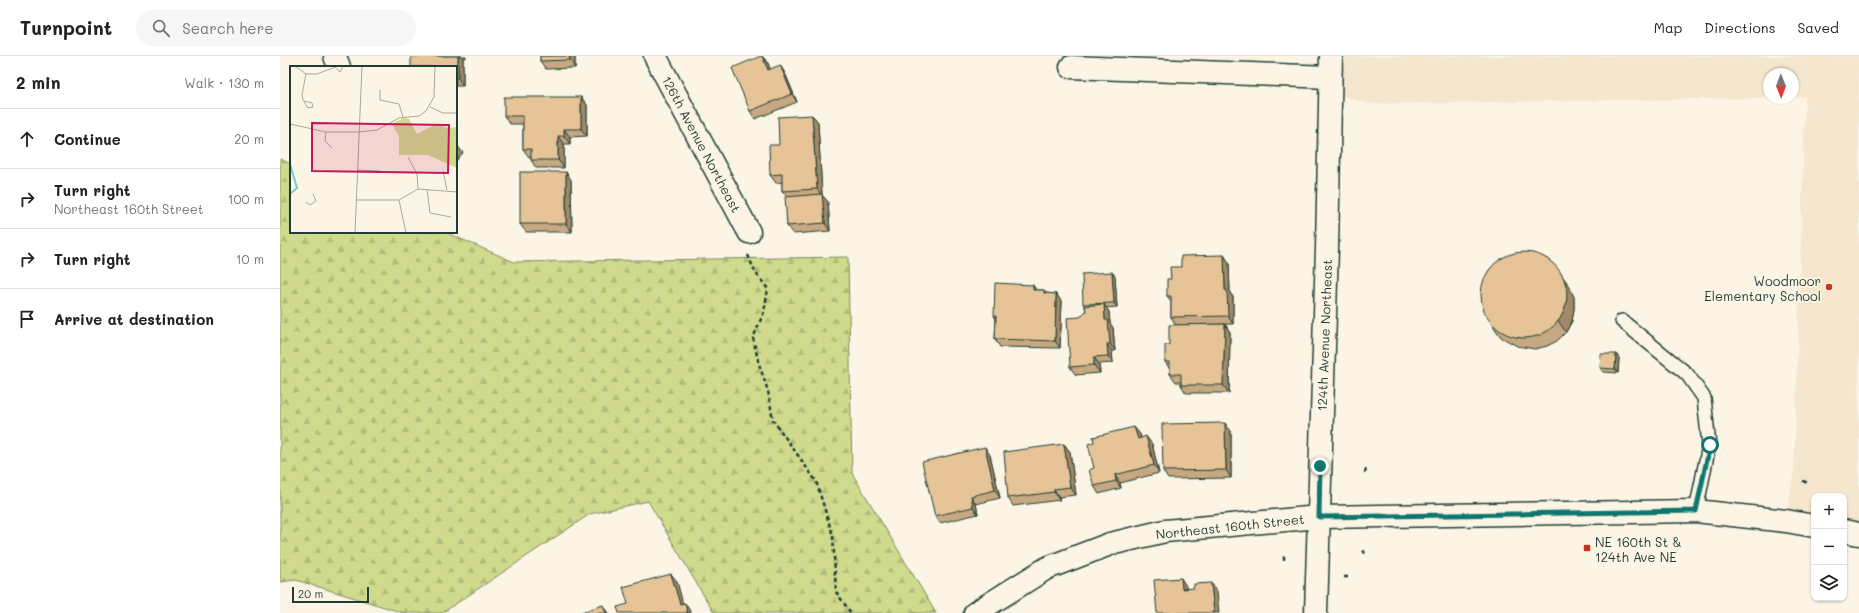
<!DOCTYPE html>
<meta charset="utf-8">
<style>
:root{--surface:#fff;--page:#f6f6f6;--text:#222;--muted:#767676;--line:#e0e0e0}
body{margin:0;font-family:Mali,sans-serif;background:var(--page);color:var(--text)}
.controls{position:absolute;right:12px;bottom:12px;display:grid;overflow:hidden;border-radius:8px;box-shadow:0 1px 3px #0004}
.controls button{width:36px;height:36px;display:grid;place-items:center;padding:0;border:0;border-bottom:1px solid var(--line);background:var(--surface);color:var(--text);font:20px sans-serif}
.compass{position:absolute;left:1483px;top:12px;width:36px;height:36px;border-radius:50%;background:var(--surface);box-shadow:0 1px 3px #0004;rotate:179deg}
.scale{position:absolute;left:12px;bottom:10px;width:77px;box-sizing:border-box;padding-left:4px;border:2px solid #1f3d34;border-top:0;font-size:11px;line-height:14px;white-space:nowrap;color:#1f3d34;-webkit-text-stroke:3px #fcf5e5;paint-order:stroke}
.stop{position:absolute;width:12px;height:12px;margin:-9px;border:3px solid #0f766e;border-radius:50%;background:#fff}
.stop.end{background:#0f766e;border-color:#fff;box-shadow:0 1px 4px #0008}
.list{margin:0;padding:0;list-style:none}
h2{display:flex;justify-content:space-between;align-items:center;height:52px;margin:0;padding:0 16px;font-size:17px}
h2 small{font-size:13px;font-weight:400;color:var(--muted)}
.list li{display:grid;grid-template-columns:26px 1fr auto;gap:12px;align-items:center;box-sizing:border-box;height:60px;padding:0 16px;border-top:1px solid var(--line)}
.list b{display:block;font-size:15px;white-space:nowrap}
.list p{margin:0;font-size:13px;white-space:nowrap;color:var(--muted)}
.list em{font-size:13px;font-style:normal;color:var(--muted)}
.icon{flex:none;width:22px;height:22px;fill:none;stroke:currentColor;stroke-width:2;stroke-linecap:round;stroke-linejoin:round}
.map{position:relative;flex:none;width:1579px;height:557px;overflow:hidden}
header{display:flex;align-items:center;gap:24px;box-sizing:border-box;height:56px;padding:0 20px;background:var(--surface);border-bottom:1px solid var(--line)}
header strong{font-size:19px}
nav{display:flex;gap:22px;margin-inline-start:auto;font-size:14px}
.search{width:280px;height:36px;background:var(--page);display:flex;align-items:center;gap:10px;box-sizing:border-box;padding:0 14px;border-radius:22px;color:var(--muted);font-size:15px}
main{display:flex}
aside{flex:1;background:var(--surface)}
.map>svg:first-child{display:block}
.built{fill:#f5e6ce}
.forest{fill:url(#forest-firs);stroke:#778c60}
.lines{fill:none;stroke-linecap:round;stroke-linejoin:round}
.lane-casing{stroke:#1f3d34;stroke-width:16}
.street-casing{stroke:#1f3d34;stroke-width:25}
.secondary-casing{stroke:#1f3d34;stroke-width:25}
.path{stroke:#1f3d34;stroke-width:2.5;stroke-dasharray:4 3;stroke-linecap:butt}
.lane{stroke:#fcf5e5;stroke-width:13}
.street{stroke:#fcf5e5;stroke-width:22}
.secondary{stroke:#fcf5e5;stroke-width:22}
.wall{fill:#c6a982;stroke:#1f3d34}
.shaded-wall{fill:#a1896a;stroke:#1f3d34}
.building{fill:#e6c497;stroke:#1f3d34}
.route{stroke:#0f766e;stroke-width:5}
.poi-dot{fill:#c8321e;stroke:#fcf5e5;stroke-width:1.5}
.labels{text-anchor:middle;dominant-baseline:central;stroke-width:3.5;stroke-linejoin:round;paint-order:stroke}
.street-label{font-size:13px;fill:#1f3d34;stroke:#fcf5e5}
.poi-label{font-size:13px;fill:#1f3d34;stroke:#fcf5e5;text-anchor:end}
.inset-river{fill:none;stroke:#78c8d3;stroke-width:2}
.inset-road{fill:none;stroke:#a4ab9e;stroke-width:1}
.view{fill:#c2185b;fill-opacity:0.15;stroke:#c2185b;stroke-width:2}
.inset-edge{fill:none;stroke:#1f3d34;stroke-width:2}
</style>
<header>
<strong>Turnpoint</strong>
<div class="search"><svg class="icon" aria-label="search" viewBox="0 0 24 24"><circle cx="10" cy="10" r="6"/><path d="M15 15l6 6"/></svg>Search here</div>
<nav><a>Map</a><a>Directions</a><a>Saved</a></nav>
</header>
<main>
<aside>
<h2>2 min<small>Walk · 130 m</small></h2>
<ul class="list">
<li><svg class="icon" aria-label="ahead" viewBox="0 0 24 24"><path d="M12 20V5M6 11l6-6 6 6"/></svg><div><b>Continue</b></div><em>20 m</em></li>
<li><svg class="icon" aria-label="right" viewBox="0 0 24 24"><path d="M7 20v-9h11M14 6l5 5-5 5"/></svg><div><b>Turn right</b><p>Northeast 160th Street</p></div><em>100 m</em></li>
<li><svg class="icon" aria-label="right" viewBox="0 0 24 24"><path d="M7 20v-9h11M14 6l5 5-5 5"/></svg><div><b>Turn right</b></div><em>10 m</em></li>
<li><svg class="icon" aria-label="arrive" viewBox="0 0 24 24"><path d="M6 21V4h12l-3 4 3 4H6"/></svg><div><b>Arrive at destination</b></div></li>
</ul>
</aside>
<div class="map">
<svg width="1579" height="557" viewBox="0 0 1579 557">
<defs>
<pattern id="forest-firs" width="22" height="20" patternUnits="userSpaceOnUse"><rect width="22" height="20" fill="#cfda8d"/><path d="M5 1l3.5 6h-7zM16 11l3.5 6h-7z" fill="#b1bc7a"/></pattern>
</defs>
<rect width="100%" height="100%" fill="#fcf5e5"/>
<filter id="ink" filterUnits="userSpaceOnUse"><feTurbulence type="fractalNoise" baseFrequency=".025" numOctaves="2"/><feDisplacementMap in="SourceGraphic" scale="8" xChannelSelector="R" yChannelSelector="G"/><feConvolveMatrix kernelMatrix="1 2 1 2 8 2 1 2 1" color-interpolation-filters="sRGB"/></filter>
<g filter="url(#ink)">
<!-- built -->
<polygon class="built" points="1051,0 1579,0 1579,478 1564,475 1564,440 1534,440 1534,470 1506,465 1514,415 1525,41 1513,41 1513,18 1489,18 1489,42 1090,48 1050,36"/>
<!-- forest -->
<polygon class="forest" points="0,103 11,108 11,176 165,176 234,206 568,201 572,417 656,557 434,557 368,445 310,458 162,557 124,557 16,524 0,526"/>
<g class="lines">
<!-- lane casing -->
<g class="lane-casing">
<polyline id="lane" points="1342,265 1407,318 1424,342 1429,389 1416,455"/>
</g>
<!-- street casing -->
<g class="street-casing">
<g id="street">
<polyline points="55,0 59,11"/>
<polyline points="375,0 469,176"/>
<polyline points="791,11 1050,21"/>
<polyline points="695,557 767,512 830,488 885,475 1039,461"/>
</g>
</g>
<!-- secondary casing -->
<g class="secondary-casing">
<g id="secondary">
<polyline points="1039,461 1416,455 1506,465 1534,470"/>
<polyline points="1564,475 1579,478"/>
<polyline points="1036,557 1047,192 1051,0"/>
</g>
</g>
<!-- path -->
<g class="path">
<polyline points="468,199 475,216 488,233 484,256 473,282 479,308 488,335 493,364 536,425 553,480 556,536 571,557"/>
<polyline points="1085,417 1086,411"/>
<polyline points="1523,425 1528,427"/>
<polyline points="1083,494 1086,499"/>
<polyline points="1004,500 1004,505"/>
<polyline points="1064,521 1070,521"/>
</g>
<!-- lane -->
<use href="#lane" class="lane"/>
<!-- street -->
<use href="#street" class="street"/>
<!-- secondary -->
<use href="#secondary" class="secondary"/>
</g>
<!-- wall -->
<g class="wall">
<polygon points="131,0 186,0 186,2 183,2 183,30 176,30 176,11"/>
<polygon points="260,0 295,0 295,12 266,13 260,5"/>
<polygon points="482,0 488,7 490,13 505,17 517,46 475,63 470,55"/>
<polygon points="301,41 307,49 307,80 290,81 290,88 284,88 284,112 256,112 251,104 251,101 249,101 243,93 243,68 230,68 224,60"/>
<polygon points="532,59 538,66 542,139 548,146 550,175 513,178 507,170 507,141 502,135 502,126 496,127 490,119 499,89"/>
<polygon points="286,116 291,124 292,176 246,176 240,168"/>
<polygon points="944,199 949,207 950,237 953,241 953,268 896,269 891,261 891,245 887,240 891,223 901,211"/>
<polygon points="832,216 835,220 837,251 826,252 829,256 830,267 833,272 835,295 832,295 833,307 819,308 820,317 796,319 790,311 800,261 806,255 805,251 803,248"/>
<polygon points="1286,225 1294,241 1294,253 1292,265 1286,276 1277,285 1267,290 1255,293 1237,290 1221,281 1213,270"/>
<polygon points="756,234 764,234 766,237 776,238 782,246 780,292 720,291 715,283 716,263 714,260"/>
<polygon points="945,268 950,276 949,337 906,337 901,329 901,326 896,326 890,318 890,313 885,306 889,289"/>
<polygon points="1336,298 1339,302 1338,317 1323,316 1320,312"/>
<polygon points="951,375 951,422 888,423 883,415"/>
<polygon points="860,378 861,382 872,388 879,417 840,427 841,432 819,438 814,430"/>
<polygon points="784,388 790,396 796,439 779,441 780,444 733,450 728,442"/>
<polygon points="710,399 720,442 696,448 698,458 660,467 655,460"/>
</g>
<!-- shaded-wall -->
<g class="shaded-wall">
<polygon points="178,0 182,0 183,2 183,30 178,22"/>
<polygon points="289,0 295,0 295,12 290,4"/>
<polygon points="482,0 488,7 493,22 488,14"/>
<polygon points="500,9 505,17 517,46 512,38"/>
<polygon points="301,41 307,49 307,80 301,73"/>
<polygon points="532,59 538,66 542,139 548,146 550,175 545,167 542,140 537,133"/>
<polygon points="284,73 290,81 290,88 284,80"/>
<polygon points="278,80 284,88 284,112 278,104"/>
<polygon points="177,89 183,97 176,105 176,91"/>
<polygon points="286,116 291,124 292,176 286,168"/>
<polygon points="944,199 949,207 950,237 953,241 953,268 948,260 945,234"/>
<polygon points="1278,214 1286,225 1294,241 1294,253 1292,265 1286,276 1278,265"/>
<polygon points="832,216 835,220 837,251 834,247"/>
<polygon points="753,229 758,237 753,234"/>
<polygon points="776,238 782,246 780,292 775,285"/>
<polygon points="824,248 829,256 830,267 833,272 835,295 830,288 825,264"/>
<polygon points="945,268 950,276 949,337 943,329"/>
<polygon points="827,288 832,295 833,307 828,300"/>
<polygon points="1336,298 1339,302 1338,317 1335,313"/>
<polygon points="814,301 819,308 820,317 814,309"/>
<polygon points="945,367 951,375 951,422 946,414"/>
<polygon points="854,371 860,378 863,390 858,383"/>
<polygon points="866,380 872,388 879,417 874,409"/>
<polygon points="784,388 790,396 796,439 790,431"/>
<polygon points="705,391 710,399 720,442 715,434"/>
<polygon points="835,419 840,427 841,432 836,425"/>
<polygon points="774,433 779,441 780,444 774,436"/>
<polygon points="691,440 696,448 698,458 693,451"/>
<polygon points="391,518 397,525 405,556 400,548"/>
<polygon points="901,522 906,530 907,541 902,533"/>
<polygon points="931,527 937,535 939,557 934,557"/>
<polygon points="405,547 410,555 411,557 407,557"/>
<polygon points="323,549 329,557 326,557"/>
</g>
<!-- building -->
<g class="building">
<polygon points="131,0 178,0 178,22 176,22 176,11 131,11"/>
<polygon points="260,0 289,0 290,4 260,5"/>
<polygon points="481,0 482,0 488,14 500,9 512,38 470,55 452,12"/>
<polygon points="224,41 301,41 301,73 284,73 284,80 278,80 278,104 251,104 251,93 243,93 243,60 224,60"/>
<polygon points="532,59 537,133 502,135 502,118 490,119 489,89 499,89 498,61"/>
<rect x="240" y="116" width="46" height="52"/>
<polygon points="542,138 545,167 507,170 505,141"/>
<circle cx="1244" cy="239" r="43"/>
<polygon points="944,199 945,234 947,234 948,260 891,261 891,240 887,240 887,223 891,223 890,211 901,211 901,200"/>
<polygon points="832,216 834,247 803,248 802,218"/>
<polygon points="715,227 753,229 753,234 764,234 764,237 776,238 775,285 715,283 716,260 714,260"/>
<polygon points="824,248 825,264 828,264 830,288 827,288 828,300 814,301 814,309 790,311 787,262 800,261 806,255 805,250"/>
<polygon points="945,268 943,329 901,329 901,318 890,318 890,306 885,306 885,289 889,289 889,269"/>
<polygon points="1321,298 1336,298 1335,313 1320,312"/>
<polygon points="945,367 946,414 883,415 882,368"/>
<polygon points="854,371 858,383 866,380 874,409 835,419 836,425 814,430 809,414 814,412 808,388 814,386 813,381"/>
<polygon points="784,388 790,431 774,433 774,436 728,442 724,396"/>
<polygon points="705,391 715,434 691,440 693,451 655,460 642,406"/>
<polygon points="391,518 400,548 405,547 407,557 339,557 337,551 348,548 343,531"/>
<polygon points="901,522 902,533 914,532 914,528 931,527 934,557 877,557 874,524"/>
<polygon points="323,549 326,557 298,557"/>
</g>
</g>
<g class="lines" filter="url(#ink)">
<!-- route -->
<polyline class="route" points="1040,410 1039,461 1416,455 1430,389"/>
</g>
<!-- markers -->
<g class="poi-dot">
<circle cx="1549" cy="231" r="4"/>
<rect x="1303" y="488" width="8" height="8" rx="2"/>
</g>
<g class="labels">
<!-- street labels -->
<g class="street-label">
<text transform="translate(422 88) rotate(62)">126th Avenue Northeast</text>
<text transform="translate(1044 279) rotate(-88)">124th Avenue Northeast</text>
<text transform="translate(950 470) rotate(-6)">Northeast 160th Street</text>
</g>
<!-- poi labels -->
<g class="poi-label">
<text x="1541" y="224">Woodmoor<tspan x="1541" dy="15">Elementary School</tspan></text>
<text x="1315" y="485" text-anchor="start">NE 160th St &amp;<tspan x="1315" dy="15">124th Ave NE</tspan></text>
</g>
</g>
<!-- overview -->
<g transform="translate(10 10)">
<rect width="167" height="167" fill="#fcf5e5"/>
<path d="M 114,52 L 119,53 L 127,68 L 146,58 L 158,62 L 167,61 L 167,102 L 138,89 L 109,89 L 109,70 L 102,58 Z" fill="#cfda8d"/>
<path class="inset-river" d="M 0,98 L 7,122 L 0,128"/>
<path class="inset-road" d="M 5,0 L 16,8M 45,1 L 50,6 L 53,0M 16,8 L 27,8 L 48,0M 90,24 L 90,34 L 109,38 L 113,51M 14,35 L 22,37 L 23,41 L 18,42 L 13,34 L 12,29 L 16,8M 140,41 L 153,47 L 167,47M 0,58 L 36,66 L 69,66M 36,66 L 35,75 L 42,82M 69,66 L 87,64 L 109,52 L 129,50 L 136,45 L 144,31 L 145,0M 118,91 L 127,108 L 128,123M 67,104 L 90,105M 153,105 L 157,124M 137,123 L 140,147 L 161,151M 66,134 L 109,134 L 128,123 L 167,126M 109,134 L 116,167M 16,136 L 20,139 L 26,135 L 23,128M 65,167 L 72,0"/>
<path class="view" d="M 22,57 L 159,59 L 158,107 L 22,105 Z"/>
<rect width="167" height="167" class="inset-edge"/>
</g>
</svg>
<div class="controls">
<button>+</button>
<button>−</button>
<button><svg class="icon" aria-label="layers" viewBox="0 0 24 24"><path d="M12 4l9 5-9 5-9-5zM3 14l9 5 9-5"/></svg></button>
</div>
<svg class="compass" viewBox="-18 -18 36 36"><path d="M0-13l5 13h-10z" fill="#e53935"/><path d="M0 13l5-13h-10z" fill="#767676"/></svg>
<div class="scale">20 m</div>
<div class="stop" style="left:1430px;top:389px"></div>
<div class="stop end" style="left:1040px;top:410px"></div>
</div>
</main>
